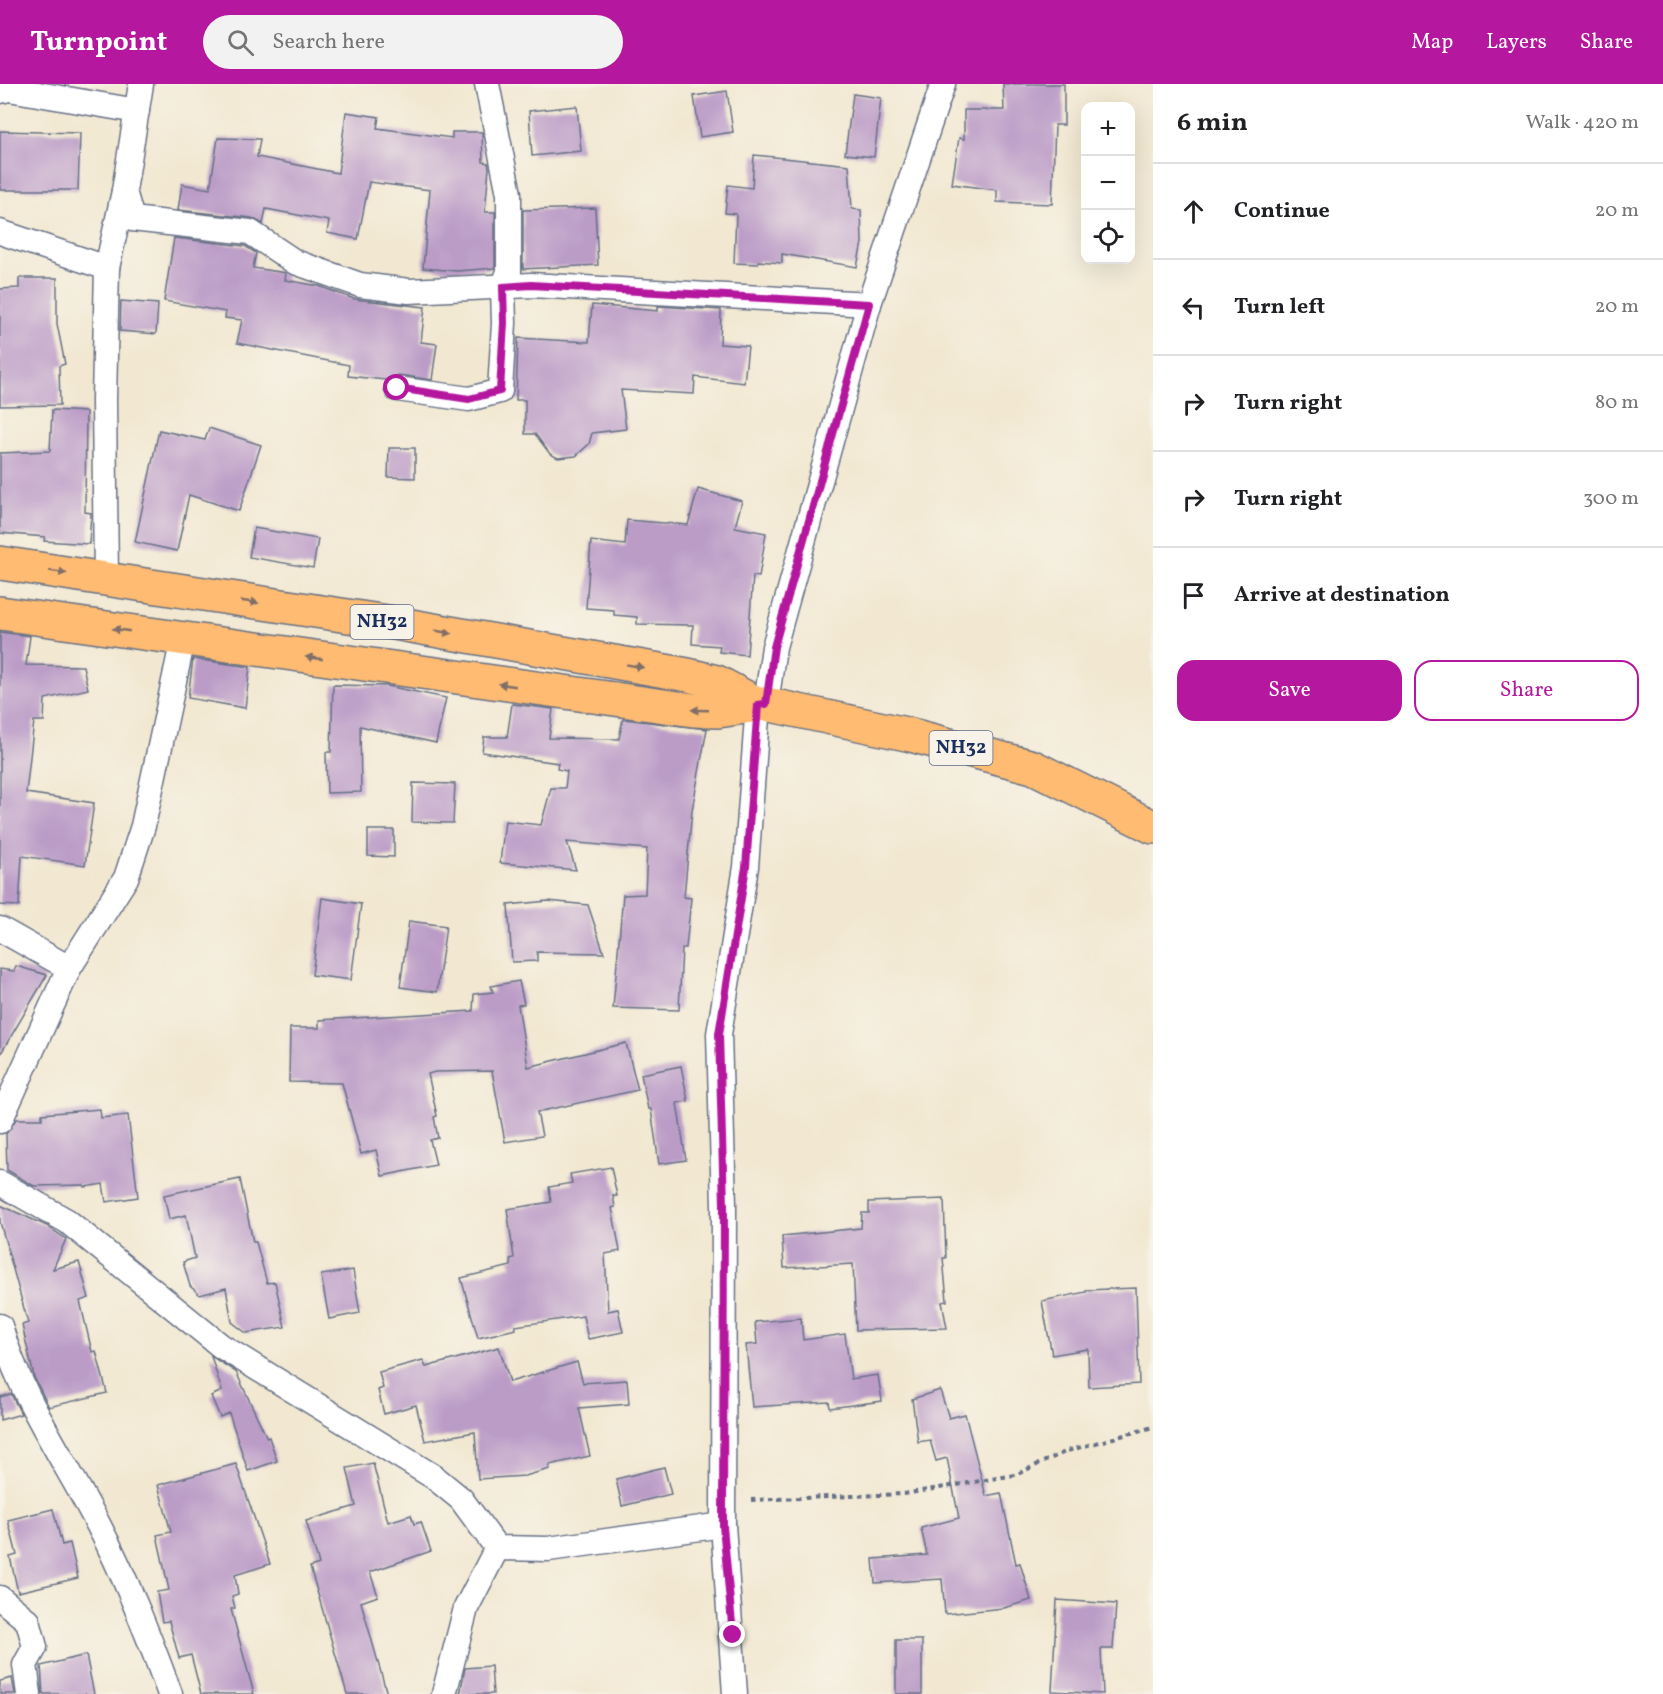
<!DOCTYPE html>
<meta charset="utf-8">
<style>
:root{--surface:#fff;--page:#f2f2f2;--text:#202124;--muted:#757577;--line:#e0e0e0;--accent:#b5179e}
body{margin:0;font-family:Vollkorn,serif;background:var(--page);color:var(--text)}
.controls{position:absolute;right:18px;top:18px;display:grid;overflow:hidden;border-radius:12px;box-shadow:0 6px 24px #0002}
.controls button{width:54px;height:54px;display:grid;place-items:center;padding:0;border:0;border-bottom:2px solid var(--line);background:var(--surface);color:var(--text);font:30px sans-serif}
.stop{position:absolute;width:18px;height:18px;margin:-14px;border:4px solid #b5179e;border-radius:50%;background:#fff}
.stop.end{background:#b5179e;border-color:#fff;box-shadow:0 2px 6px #0008}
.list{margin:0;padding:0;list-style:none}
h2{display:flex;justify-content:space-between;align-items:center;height:78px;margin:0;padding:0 24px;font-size:26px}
h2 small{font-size:20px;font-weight:400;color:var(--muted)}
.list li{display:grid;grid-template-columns:39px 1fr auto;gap:18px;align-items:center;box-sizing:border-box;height:96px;padding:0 24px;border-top:2px solid var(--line)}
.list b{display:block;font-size:22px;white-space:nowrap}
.list em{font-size:20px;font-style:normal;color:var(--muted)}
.actions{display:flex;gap:12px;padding:18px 24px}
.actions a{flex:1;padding:14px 0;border:2px solid var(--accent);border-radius:18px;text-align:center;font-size:21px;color:var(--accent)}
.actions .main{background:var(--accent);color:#fff}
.icon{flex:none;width:33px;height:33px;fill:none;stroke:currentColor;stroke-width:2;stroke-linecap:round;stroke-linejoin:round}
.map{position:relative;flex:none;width:1153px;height:1610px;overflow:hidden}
header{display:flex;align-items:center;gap:36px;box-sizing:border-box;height:84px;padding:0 30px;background:var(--accent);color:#fff}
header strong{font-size:28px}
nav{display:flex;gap:33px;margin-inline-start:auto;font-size:21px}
.search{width:420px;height:54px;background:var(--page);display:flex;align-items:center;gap:15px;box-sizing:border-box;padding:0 21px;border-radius:33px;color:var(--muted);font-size:22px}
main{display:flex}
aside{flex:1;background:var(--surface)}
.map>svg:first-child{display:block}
.building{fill:#bb9cc7}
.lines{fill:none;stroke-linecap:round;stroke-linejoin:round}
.minor-casing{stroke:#667086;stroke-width:27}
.primary-casing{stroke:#667086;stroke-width:36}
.path{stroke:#667086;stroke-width:4;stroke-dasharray:4.5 4.5;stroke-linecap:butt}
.minor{stroke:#fff;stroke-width:24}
.primary{stroke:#febb71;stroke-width:33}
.oneway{fill:#816e67}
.route{stroke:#b5179e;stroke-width:8}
.labels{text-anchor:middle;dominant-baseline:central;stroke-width:5;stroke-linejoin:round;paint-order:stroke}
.shield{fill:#f7f3e8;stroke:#5d6a87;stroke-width:1.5}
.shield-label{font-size:20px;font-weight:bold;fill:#1b2f5e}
</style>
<header>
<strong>Turnpoint</strong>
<div class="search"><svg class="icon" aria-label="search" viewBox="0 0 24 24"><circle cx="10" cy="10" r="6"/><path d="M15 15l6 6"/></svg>Search here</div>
<nav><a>Map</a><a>Layers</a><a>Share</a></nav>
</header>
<main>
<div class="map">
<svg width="1153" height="1610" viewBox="0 0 1153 1610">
<rect width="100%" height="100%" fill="#f7f3e8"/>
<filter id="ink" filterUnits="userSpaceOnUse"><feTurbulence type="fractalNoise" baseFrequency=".0167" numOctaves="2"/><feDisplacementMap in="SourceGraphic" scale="12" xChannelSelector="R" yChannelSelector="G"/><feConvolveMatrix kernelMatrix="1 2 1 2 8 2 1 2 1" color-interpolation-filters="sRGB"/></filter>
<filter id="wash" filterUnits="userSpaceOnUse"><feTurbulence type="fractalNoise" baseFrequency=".008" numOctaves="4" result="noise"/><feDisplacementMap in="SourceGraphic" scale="24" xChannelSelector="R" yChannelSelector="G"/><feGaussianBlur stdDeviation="1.35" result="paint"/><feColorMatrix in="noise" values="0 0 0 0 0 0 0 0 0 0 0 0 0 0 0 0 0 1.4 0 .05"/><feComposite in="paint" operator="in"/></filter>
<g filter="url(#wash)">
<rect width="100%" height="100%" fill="#f2e8d1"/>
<g id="blocks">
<!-- building -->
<g class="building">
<polygon points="1003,0 1064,0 1064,41 1055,41 1052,120 997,118 997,106 952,100 959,54 964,55 964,26 1004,26"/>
<polygon points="727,7 733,48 700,53 694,12"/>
<polygon points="853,10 881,14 874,73 845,70"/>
<polygon points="577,22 581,67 532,72 529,27"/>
<polygon points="346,28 379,33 377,44 452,54 452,48 482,48 483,78 488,79 489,84 485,128 495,128 495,184 457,187 423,184 430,106 369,98 358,155 327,149 329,137 266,125 263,140 252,134 178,126 182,100 210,105 218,54 260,55 257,73 338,89"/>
<polygon points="0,47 80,49 78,106 0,106"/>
<polygon points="754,71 849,81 852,125 861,126 862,159 857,183 782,170 782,179 758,177 758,180 734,179 736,130 725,129 728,101 752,104"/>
<polygon points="595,124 598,181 523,185 523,126"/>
<polygon points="174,154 245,162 256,169 253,184 286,189 285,196 319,202 354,215 425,223 421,258 437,260 432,296 399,291 386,296 348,292 349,281 237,259 242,236 225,234 226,228 164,217"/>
<polygon points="19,194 57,194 57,240 65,280 59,282 60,321 0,322 0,205 19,204"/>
<polygon points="121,217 158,220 156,250 120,247"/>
<polygon points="592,221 658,227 658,222 721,226 720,260 748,262 744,299 695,293 694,310 621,306 626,345 592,349 589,360 576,372 558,374 550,370 535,350 525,350 525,316 516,316 518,254 589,258"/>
<polygon points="52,326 86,328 85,428 91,429 89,460 44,457 45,453 0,449 0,369 50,367"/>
<polygon points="209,344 261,361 239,427 189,411 177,467 135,458 159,346 205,356"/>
<polygon points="389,364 415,364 415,394 388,393"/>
<polygon points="698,405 742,417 735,443 766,449 759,493 753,492 747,571 719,568 720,562 692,560 693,541 637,540 637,533 614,531 614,526 586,524 591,457 625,461 627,436 688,441"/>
<polygon points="254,444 318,455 313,484 249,473"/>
<polygon points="0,548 30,552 26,581 83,582 88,605 45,615 44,637 34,637 26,709 94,719 85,781 22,772 19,822 0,821"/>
<polygon points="193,575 250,583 245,624 188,614"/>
<polygon points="333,601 387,602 446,614 436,659 360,642 361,708 327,709 326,668 331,668"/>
<polygon points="512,620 553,625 549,654 619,655 623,635 707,645 692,726 684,813 691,814 686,864 682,864 679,926 613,924 623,811 645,810 647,765 567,758 576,786 500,779 505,737 541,741 551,704 565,704 567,687 557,685 558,679 482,668 484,653 507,653"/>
<polygon points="413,699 455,700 453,739 412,738"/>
<polygon points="368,746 394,746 394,773 368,772"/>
<polygon points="322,814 361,820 351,896 312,891"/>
<polygon points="548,817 588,821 604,869 537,868 537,877 512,878 508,821"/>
<polygon points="409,837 446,842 437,908 400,903"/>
<polygon points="16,882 47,891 0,971 0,885 14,887"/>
<polygon points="519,897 524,920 518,921 528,983 626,959 638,1006 537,1028 542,1052 505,1058 492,987 435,988 428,990 437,1032 434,1033 438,1054 430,1056 436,1081 382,1092 376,1066 361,1070 342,999 289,998 290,944 319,944 319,936 473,927 474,910 493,908 491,902"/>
<polygon points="681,982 688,1017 677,1019 686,1076 659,1080 651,1025 648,1025 641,990"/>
<polygon points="100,1025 101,1034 128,1031 138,1113 106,1118 103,1100 85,1103 84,1101 34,1102 7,1086 6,1050 16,1035 42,1035 42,1030"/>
<polygon points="611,1083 617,1112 613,1112 615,1123 612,1124 620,1167 605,1170 608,1227 618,1225 623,1248 588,1255 583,1232 515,1242 516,1245 478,1254 461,1194 511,1182 510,1175 514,1174 507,1125 551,1118 549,1103 572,1099 570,1090"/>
<polygon points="240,1095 253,1158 256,1158 267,1199 275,1198 285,1243 246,1249 232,1238 226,1204 200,1211 190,1202 183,1178 195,1174 186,1131 169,1135 164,1111"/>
<polygon points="944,1115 946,1174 943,1174 947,1217 942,1218 947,1244 856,1246 853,1180 784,1184 782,1152 861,1144 862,1129 869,1129 869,1118"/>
<polygon points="0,1121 47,1142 66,1155 53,1185 79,1178 89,1214 80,1217 92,1268 96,1267 107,1309 49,1323 34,1293 22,1241 28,1239 0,1138"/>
<polygon points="353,1186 360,1229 329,1235 321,1191"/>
<polygon points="1136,1204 1139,1300 1089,1303 1088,1265 1052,1271 1042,1217 1086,1208 1086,1206"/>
<polygon points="801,1234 803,1256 845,1250 851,1295 878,1291 882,1317 830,1324 829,1318 752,1323 746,1261 757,1260 755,1238"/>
<polygon points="499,1263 510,1298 577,1278 583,1299 627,1296 629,1320 579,1324 590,1372 549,1381 550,1385 525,1392 478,1395 475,1348 425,1357 416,1321 384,1330 378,1306 383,1304 379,1288 423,1276 426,1283"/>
<polygon points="211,1272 236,1288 267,1354 269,1353 277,1377 248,1387 229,1329 220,1333 211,1312 222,1307"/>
<polygon points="940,1306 949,1334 965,1330 986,1412 1001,1409 1016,1480 1020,1479 1031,1516 1004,1524 945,1530 942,1495 875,1499 873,1475 927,1471 921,1444 959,1434 947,1374 936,1377 930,1356 918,1358 912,1315"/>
<polygon points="11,1310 21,1330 0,1336 0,1313"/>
<polygon points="373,1379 388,1438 411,1431 414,1440 421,1438 431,1467 370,1488 378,1512 361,1518 387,1610 347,1610 310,1483 319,1480 306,1437 356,1422 347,1384"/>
<polygon points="236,1380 270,1480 235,1491 238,1510 232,1512 235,1524 231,1525 254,1610 201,1610 191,1571 179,1574 169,1537 162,1538 157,1508 169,1506 157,1451 171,1448 158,1401"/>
<polygon points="664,1383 671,1410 622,1422 616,1395"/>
<polygon points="53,1425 62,1461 70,1459 78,1494 18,1508 10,1473 17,1471 8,1436"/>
<polygon points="1057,1516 1116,1520 1113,1565 1101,1565 1103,1610 1052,1607"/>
<rect x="896" y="1556" width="26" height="54"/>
<polygon points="86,1571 94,1610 43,1610 41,1582"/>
<polygon points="491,1582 493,1610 460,1610 465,1584"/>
<polygon points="12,1594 15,1610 0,1610 0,1597"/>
</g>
</g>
</g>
<g filter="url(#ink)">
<use href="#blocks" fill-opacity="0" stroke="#667086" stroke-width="1.5"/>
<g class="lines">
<!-- minor casing -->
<g class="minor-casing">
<g id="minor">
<polyline points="0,7 9,5 137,27"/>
<polyline points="124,107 132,135 250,148 295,178 360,201 409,207 531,201 869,220"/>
<polyline points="0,148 107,184"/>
<polyline points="397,305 469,315 500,307 504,239 503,203 509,188 509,110 487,0"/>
<polyline points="106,495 104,316 107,184 124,107 141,0"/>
<polyline points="766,620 774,563 869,220 943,0"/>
<polyline points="0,845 69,884"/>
<polyline points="0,1037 69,884 126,794 143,742 183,555"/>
<polyline points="0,1099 67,1137 221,1262 434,1393 461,1415 497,1464 548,1465 723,1441"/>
<path d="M 0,1242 C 20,1313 65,1376 99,1442 C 127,1496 149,1553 170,1610"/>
<polyline points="0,1514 28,1537 35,1563 25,1581 29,1610"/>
<polyline points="444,1610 466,1524 497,1464"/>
<polyline points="735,1610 723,1441 724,1121 719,950 746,783 758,620"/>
</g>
</g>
<!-- primary casing -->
<g class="primary-casing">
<g id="primary">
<polyline points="0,479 394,539 688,591 717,598 758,620"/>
<polyline points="0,529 693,626 718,627 766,620 911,651 1033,683 1153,743"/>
</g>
</g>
<!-- path -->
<polyline class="path" points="751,1416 904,1410 1015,1391 1067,1367 1153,1343"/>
<!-- minor -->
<use href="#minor" class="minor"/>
<!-- primary -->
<use href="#primary" class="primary"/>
</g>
<!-- one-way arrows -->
<defs><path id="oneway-solid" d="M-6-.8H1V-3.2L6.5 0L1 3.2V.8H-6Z" transform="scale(1.5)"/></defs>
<g class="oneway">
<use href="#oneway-solid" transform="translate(58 488) rotate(9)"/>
<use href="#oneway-solid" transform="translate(250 518) rotate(8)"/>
<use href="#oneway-solid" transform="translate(121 546) rotate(-172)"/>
<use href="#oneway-solid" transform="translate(443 548) rotate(10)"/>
<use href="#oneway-solid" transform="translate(314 574) rotate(-172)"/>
<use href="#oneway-solid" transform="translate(635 582) rotate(10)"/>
<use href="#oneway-solid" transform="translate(507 601) rotate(-172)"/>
<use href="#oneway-solid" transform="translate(700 626) rotate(-178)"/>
</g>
</g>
<g class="lines" filter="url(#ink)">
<!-- route -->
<polyline class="route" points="397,304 469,315 500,307 504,239 503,203 531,201 869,220 774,563 766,620 758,621 746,783 719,950 724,1121 723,1442 733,1551"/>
</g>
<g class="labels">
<!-- shield labels -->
<g class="shield">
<rect x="350.5" y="521" width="63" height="34" rx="4.5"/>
<rect x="929.5" y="647" width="63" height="34" rx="4.5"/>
</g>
<g class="shield-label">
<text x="382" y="538">NH32</text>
<text x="961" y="664">NH32</text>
</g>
</g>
</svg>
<div class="controls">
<button>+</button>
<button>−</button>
<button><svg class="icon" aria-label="locate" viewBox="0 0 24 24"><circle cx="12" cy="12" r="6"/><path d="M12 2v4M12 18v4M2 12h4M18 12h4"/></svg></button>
</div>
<div class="stop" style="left:397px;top:304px"></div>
<div class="stop end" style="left:733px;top:1551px"></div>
</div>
<aside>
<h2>6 min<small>Walk · 420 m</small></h2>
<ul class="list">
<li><svg class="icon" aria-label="ahead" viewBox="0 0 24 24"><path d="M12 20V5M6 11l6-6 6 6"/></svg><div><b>Continue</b></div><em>20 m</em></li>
<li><svg class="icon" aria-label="left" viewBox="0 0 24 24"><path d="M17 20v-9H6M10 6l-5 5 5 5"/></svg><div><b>Turn left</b></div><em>20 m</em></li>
<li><svg class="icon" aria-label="right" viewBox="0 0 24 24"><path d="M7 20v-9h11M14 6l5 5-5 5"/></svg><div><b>Turn right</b></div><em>80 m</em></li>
<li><svg class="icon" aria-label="right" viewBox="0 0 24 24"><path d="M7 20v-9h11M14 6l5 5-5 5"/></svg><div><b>Turn right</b></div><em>300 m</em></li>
<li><svg class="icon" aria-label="arrive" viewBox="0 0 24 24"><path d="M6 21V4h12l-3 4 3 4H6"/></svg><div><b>Arrive at destination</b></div></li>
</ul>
<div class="actions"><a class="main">Save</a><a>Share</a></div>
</aside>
</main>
